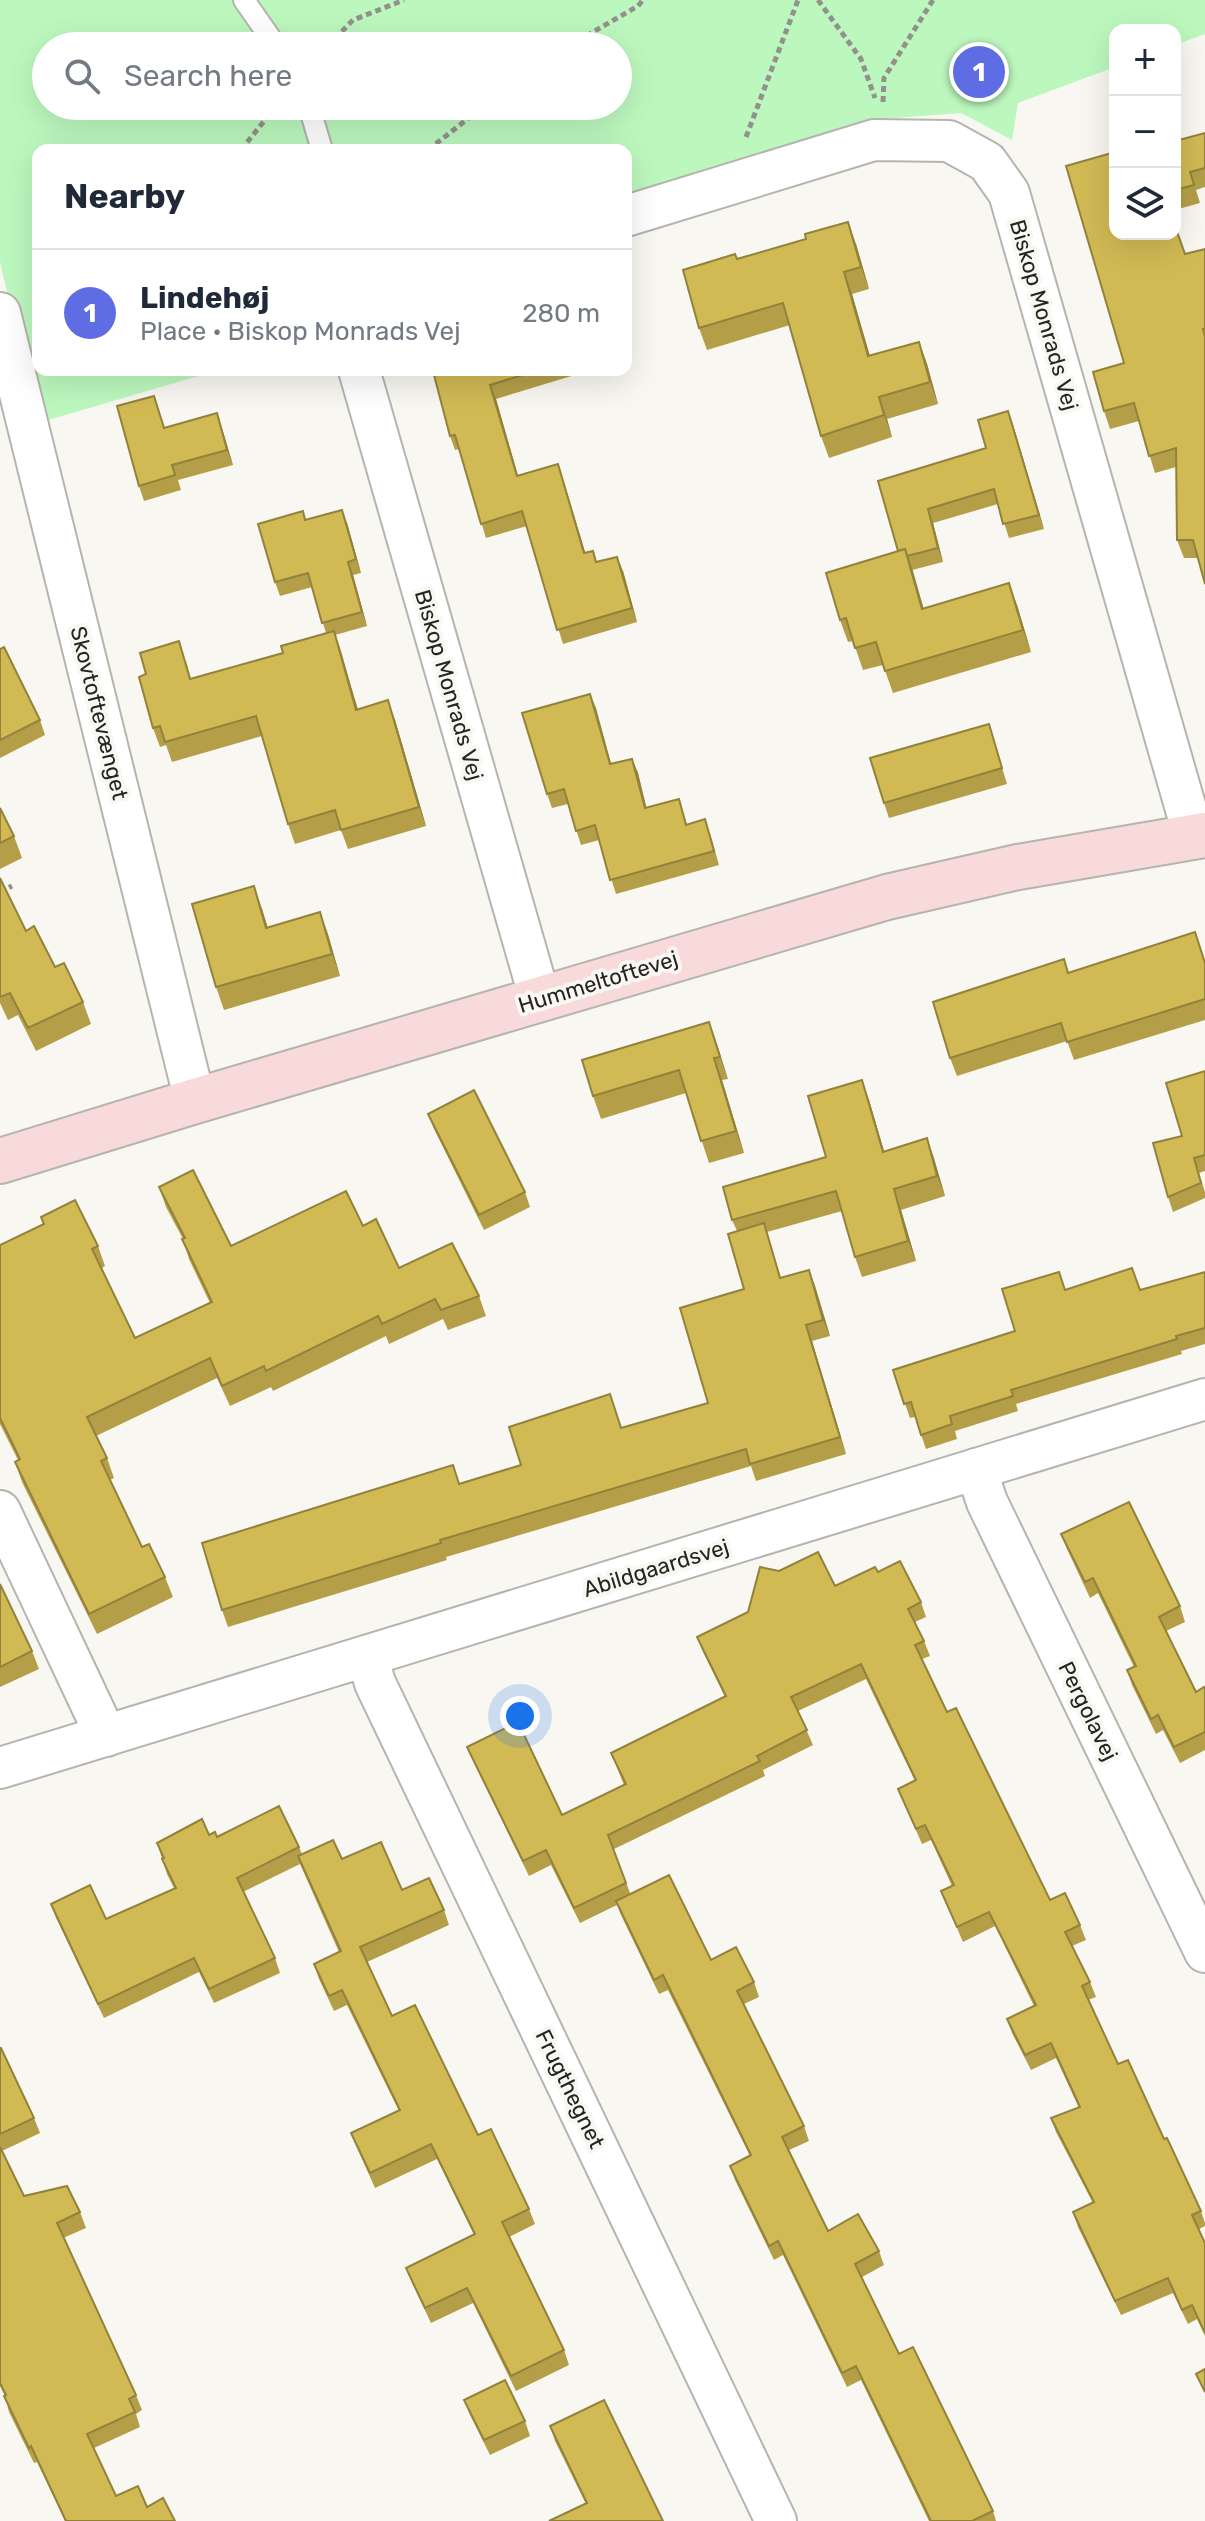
<!DOCTYPE html>
<meta charset="utf-8">
<style>
:root{--surface:#fff;--page:#f2f2f3;--text:#1f2937;--muted:#747a83;--line:#e0e1e3;--accent:#5e6de4}
body{margin:0;font-family:Rubik,sans-serif;background:var(--page);color:var(--text)}
.controls{position:absolute;right:24px;top:24px;display:grid;overflow:hidden;border-radius:16px;box-shadow:0 8px 32px #0002}
.controls button{width:72px;height:72px;display:grid;place-items:center;padding:0;border:0;border-bottom:2px solid var(--line);background:var(--surface);color:var(--text);font:40px sans-serif}
.you{position:absolute;left:520px;top:1716px;width:28px;height:28px;margin:-20px;border:6px solid #fff;border-radius:50%;background:#1a73e8;box-shadow:0 0 0 12px #1a73e833}
.badge{display:grid;place-items:center;width:52px;height:52px;border-radius:50%;background:var(--accent);color:#fff;font-size:26px;font-weight:700}
.pin{position:absolute;translate:-50% -50%;border:4px solid #fff;box-shadow:0 2px 8px #0006}
.list{margin:0;padding:0;list-style:none}
h2{display:flex;justify-content:space-between;align-items:center;height:104px;margin:0;padding:0 32px;font-size:34px}
h2 small{font-size:26px;font-weight:400;color:var(--muted)}
.list li{display:grid;grid-template-columns:52px 1fr auto;gap:24px;align-items:center;box-sizing:border-box;height:128px;padding:0 32px;border-top:2px solid var(--line)}
.list b{display:block;font-size:30px;white-space:nowrap}
.list p{margin:0;font-size:26px;white-space:nowrap;color:var(--muted)}
.list em{font-size:26px;font-style:normal;color:var(--muted)}
.icon{flex:none;width:44px;height:44px;fill:none;stroke:currentColor;stroke-width:2;stroke-linecap:round;stroke-linejoin:round}
.map{position:relative;flex:none;width:1205px;height:2521px;overflow:hidden}
.search{position:absolute;background:var(--surface);box-shadow:0 8px 32px #0002;left:32px;top:32px;width:600px;height:88px;display:flex;align-items:center;gap:20px;box-sizing:border-box;padding:0 28px;border-radius:44px;color:var(--muted);font-size:30px}
.panel{position:absolute;background:var(--surface);box-shadow:0 8px 32px #0002;left:32px;top:144px;width:600px;height:232px;border-radius:16px}
.map>svg:first-child{display:block}
.green{fill:#bcf8be;fill-rule:evenodd}
.lines{fill:none;stroke-linecap:round;stroke-linejoin:round}
.lane-casing{stroke:#b5b4af;stroke-width:24}
.street-casing{stroke:#b5b4af;stroke-width:44}
.secondary-casing{stroke:#b5b4af;stroke-width:48}
.path{stroke:#92918d;stroke-width:5;stroke-dasharray:6 4;stroke-linecap:butt}
.lane{stroke:#fff;stroke-width:20}
.street{stroke:#fff;stroke-width:40}
.secondary{stroke:#f7dad9;stroke-width:44}
.wall{fill:#b49f48}
.shaded-wall{fill:#92823b}
.building{fill:#d1b954;stroke:#92823b;stroke-width:2}
.labels{text-anchor:middle;dominant-baseline:central;stroke-width:8;stroke-linejoin:round;paint-order:stroke}
.street-label{font-size:22px;fill:#242422;stroke:#f9f7f2}
</style>
<div class="map">
<svg width="1205" height="2521" viewBox="0 0 1205 2521">
<rect width="100%" height="100%" fill="#f9f7f2"/>
<!-- green -->
<path class="green" d="M 0,0 L 1205,0 L 1205,34 L 1175,45 L 1175,30 L 1115,30 L 1115,67 L 1018,103 L 1012,140 L 961,113 L 882,119 L 626,198 L 626,150 L 38,150 L 38,370 L 219,370 L 38,423 L 0,262 ZM 46,46 L 618,46 L 618,106 L 46,106 Z"/>
<g class="lines">
<!-- lane casing -->
<g class="lane-casing">
<g id="lane">
<polyline points="244,0 276,46"/>
<polyline points="309,106 322,150"/>
</g>
</g>
<!-- street casing -->
<g class="street-casing">
<g id="street">
<polyline points="626,216 874,140 949,141 987,162 1009,193 1194,837"/>
<polyline points="0,313 195,1101"/>
<polyline points="359,370 540,999"/>
<polyline points="976,1469 987,1502 1205,1952"/>
<polyline points="0,1511 106,1736"/>
<polyline points="367,1656 375,1683 776,2521"/>
<polyline points="0,1768 1205,1399"/>
</g>
</g>
<!-- secondary casing -->
<g class="secondary-casing">
<polyline id="secondary" points="0,1161 195,1101 887,897 1018,867 1205,835"/>
</g>
<!-- path -->
<g class="path">
<polyline points="818,0 861,59 875,98"/>
<polyline points="328,46 353,20 404,0"/>
<polyline points="569,46 638,6 643,0"/>
<polyline points="883,102 884,78 933,0"/>
<polyline points="746,137 798,0"/>
<polyline points="241,150 276,106"/>
<polyline points="428,150 484,106"/>
<polyline points="0,892 12,886"/>
</g>
<!-- lane -->
<use href="#lane" class="lane"/>
<!-- street -->
<use href="#street" class="street"/>
<!-- secondary -->
<use href="#secondary" class="secondary"/>
</g>
<!-- wall -->
<g class="wall">
<polygon points="1205,133 1205,187 1196,190 1200,203 1175,210 1175,142"/>
<polygon points="856,244 869,289 852,294 870,356 919,342 927,364 938,404 887,419 892,437 829,458 821,436 790,325 707,350 699,328 737,259"/>
<polygon points="1205,249 1205,584 1198,558 1184,558 1177,540 1176,467 1155,473 1139,421 1110,429 1104,411 1124,363 1185,254"/>
<polygon points="451,370 587,370 588,371 496,399 518,476 558,464 585,553 597,562 623,571 637,622 563,644 527,526 486,538 459,449 455,450 450,436"/>
<polygon points="154,396 165,428 217,413 233,465 178,480 181,490 144,501 139,486"/>
<polygon points="1013,425 1044,529 1009,538 998,504 933,523 943,562 912,570 923,608 1017,605 1031,652 893,693 883,665 863,670 853,641 848,642 840,620 898,551 878,481 986,448"/>
<polygon points="303,511 306,520 347,523 361,573 353,575 367,626 335,635 358,709 395,720 426,826 348,849 341,830 295,844 288,824 262,736 172,762 166,745 160,747 153,728 146,674 186,661 191,679 283,653 326,633 312,587 280,596 275,582"/>
<polygon points="0,649 40,720 45,735 0,758"/>
<polygon points="590,694 611,764 632,759 638,773 646,808 679,799 687,824 710,833 719,865 616,894 599,840 581,845 568,804 552,808 547,794"/>
<polygon points="989,724 1007,784 889,818 884,803"/>
<polygon points="0,808 14,836 22,858 0,869"/>
<polygon points="0,878 26,931 83,1002 91,1024 36,1051 18,1015 8,1020 0,1003"/>
<polygon points="262,909 268,928 320,912 340,976 224,1010 216,987"/>
<polygon points="1064,959 1069,973 1205,960 1205,1020 1074,1060 1067,1041 957,1076 950,1058"/>
<polygon points="709,1022 728,1079 722,1080 744,1153 709,1163 686,1093 601,1119 593,1096"/>
<polygon points="1205,1071 1205,1171 1199,1173 1205,1192 1205,1198 1173,1212 1168,1197 1182,1136"/>
<polygon points="869,1100 884,1151 927,1138 945,1196 901,1210 916,1261 862,1277 855,1257 842,1211 767,1232 781,1278 809,1270 815,1286 830,1336 812,1341 846,1454 756,1481 751,1466 446,1557 447,1560 228,1627 222,1610 460,1483 521,1465 610,1394 622,1428 708,1403 744,1289 737,1231 732,1220 826,1157"/>
<polygon points="428,1114 525,1192 530,1207 484,1230 434,1129"/>
<polygon points="159,1187 231,1246 363,1226 399,1268 479,1296 486,1316 448,1330 443,1319 389,1344 386,1336 273,1391 271,1387 230,1406 217,1378 96,1436 107,1458 114,1478 110,1480 142,1547 165,1577 173,1597 97,1634 22,1482 15,1462 18,1460 0,1424 0,1245 43,1224 41,1217 98,1246 105,1266 102,1268 135,1338 210,1303 189,1259 183,1239 166,1207"/>
<polygon points="1205,1272 1205,1344 1181,1351 1182,1354 1016,1404 1018,1411 955,1431 957,1439 926,1449 915,1417 910,1418 893,1370 1015,1331 1065,1290 1140,1290"/>
<polygon points="1061,1534 1180,1606 1185,1622 1166,1631 1196,1692 1205,1689 1205,1750 1180,1763 1163,1730 1156,1734 1132,1685 1127,1670 1134,1667 1098,1593 1090,1598 1067,1549"/>
<polygon points="878,1572 921,1602 926,1617 915,1622 924,1641 930,1656 922,1659 947,1712 1050,1900 1080,1925 1086,1940 1072,1946 1090,1982 1096,1997 1088,2000 1118,2064 1164,2139 1201,2211 1205,2223 1205,2226 1199,2229 1205,2243 1205,2336 1197,2319 1188,2324 1173,2293 1121,2315 1078,2227 1073,2212 1093,2203 1056,2132 1051,2118 1079,2108 1056,2058 1031,2070 1012,2033 1007,2019 1034,2006 995,1926 963,1942 941,1891 952,1886 931,1840 922,1844 898,1789 915,1781 866,1679 798,1711 813,1745 763,1770 765,1776 614,1849 630,1893 711,1960 754,1982 759,1997 744,2004 804,2126 809,2141 789,2150 828,2231 879,2251 884,2265 862,2277 899,2354 993,2511 996,2521 929,2521 861,2380 847,2387 783,2255 774,2260 735,2180 730,2166 750,2156 668,1990 659,1994 621,1915 617,1905 580,1923 551,1865 529,1876 473,1761 467,1747 562,1815 624,1785 611,1753 725,1697 703,1652 697,1637"/>
<polygon points="0,1584 32,1651 39,1669 0,1687"/>
<polygon points="209,1835 217,1837 299,1847 302,1854 342,1859 444,1910 449,1925 367,1962 392,2016 478,2135 529,2209 535,2224 509,2237 564,2350 569,2365 516,2391 473,2303 431,2323 412,2283 406,2268 474,2235 437,2159 375,2188 357,2148 351,2133 399,2111 347,2005 334,2011 319,1979 314,1964 339,1952 300,1864 243,1892 275,1958 280,1973 214,2003 199,1972 104,2018 56,1918 51,1904 106,1919 174,1888 167,1874 157,1843"/>
<polygon points="0,2048 34,2118 40,2133 2,2151 24,2196 80,2212 86,2228 63,2238 136,2395 142,2410 136,2414 140,2427 94,2448 116,2496 147,2507 175,2521 65,2521 37,2462 34,2463 9,2412 5,2396 0,2386"/>
<polygon points="464,2400 525,2421 530,2436 490,2455 470,2415"/>
<polygon points="550,2426 663,2521 586,2504 555,2441"/>
</g>
<!-- shaded-wall -->
<g class="shaded-wall">
<polygon points="848,222 856,244 869,289 861,267"/>
<polygon points="844,272 852,294 876,378 868,356"/>
<polygon points="919,342 927,364 938,404 930,382"/>
<polygon points="490,385 496,399 522,490 517,476"/>
<polygon points="879,397 887,419 892,437 884,415"/>
<polygon points="1008,411 1013,425 1044,529 1039,515"/>
<polygon points="217,413 222,428 233,465 227,450"/>
<polygon points="558,464 563,479 590,568 584,553"/>
<polygon points="928,509 933,523 943,562 938,548"/>
<polygon points="342,510 347,523 361,573 356,559"/>
<polygon points="905,549 913,571 930,631 922,609"/>
<polygon points="617,557 623,571 637,622 632,608"/>
<polygon points="348,562 353,575 367,626 362,612"/>
<polygon points="1009,583 1017,605 1031,652 1023,630"/>
<polygon points="334,631 341,651 363,729 356,710"/>
<polygon points="590,694 596,708 615,778 610,764"/>
<polygon points="388,700 395,720 426,826 419,807"/>
<polygon points="632,759 638,773 650,822 645,808"/>
<polygon points="254,886 262,909 274,950 266,928"/>
<polygon points="320,912 328,934 340,976 332,954"/>
<polygon points="709,1022 717,1044 728,1079 720,1057"/>
<polygon points="714,1058 722,1080 744,1153 736,1131"/>
<polygon points="862,1080 869,1100 890,1172 883,1152"/>
<polygon points="927,1138 934,1158 945,1196 937,1176"/>
<polygon points="894,1189 901,1210 916,1261 908,1241"/>
<polygon points="809,1270 815,1286 830,1336 823,1320"/>
<polygon points="806,1325 812,1341 846,1454 840,1437"/>
</g>
<!-- building -->
<g class="building">
<polygon points="1205,133 1205,168 1190,172 1194,185 1175,190 1175,141"/>
<polygon points="1115,152 1115,234 1175,234 1175,226 1185,254 1205,249 1205,329 1203,329 1205,337 1205,584 1193,540 1177,540 1176,448 1149,456 1134,403 1104,411 1093,372 1124,363 1066,166"/>
<polygon points="848,222 861,267 844,272 868,356 919,342 930,382 879,397 884,415 821,436 783,303 699,328 683,270 735,254 737,259 806,239 805,234"/>
<polygon points="451,370 539,370 490,385 517,476 558,464 584,553 593,551 596,562 617,557 632,608 557,630 522,511 481,524 455,435 450,436 434,375"/>
<polygon points="154,396 164,428 217,413 227,450 172,465 175,475 139,486 117,406"/>
<polygon points="1008,411 1039,515 1003,524 994,489 928,509 938,548 907,556 905,549 898,551 878,481 986,448 978,420"/>
<polygon points="342,510 356,559 348,562 362,612 322,623 308,573 275,582 258,524 303,511 305,520"/>
<polygon points="905,549 922,609 1009,583 1023,630 885,671 876,642 855,648 846,618 840,620 826,573"/>
<polygon points="334,631 356,710 388,700 419,807 341,830 335,810 288,824 256,716 165,742 160,726 153,728 139,677 146,674 140,653 179,641 190,679 283,653 281,646"/>
<polygon points="4,647 40,720 0,740 0,649"/>
<polygon points="590,694 610,764 632,759 645,808 679,799 686,825 705,819 714,851 610,880 595,825 576,831 564,789 547,794 522,713"/>
<polygon points="989,724 1002,768 884,803 870,758"/>
<polygon points="0,808 14,836 0,843"/>
<polygon points="0,878 26,931 34,926 55,967 64,963 83,1002 28,1028 10,993 0,997"/>
<polygon points="254,886 266,928 320,912 332,954 216,987 192,904"/>
<polygon points="1195,932 1205,963 1205,999 1067,1042 1061,1023 950,1058 933,1002 1064,959 1068,973"/>
<polygon points="709,1022 720,1057 714,1058 736,1131 701,1141 679,1070 593,1096 582,1060"/>
<polygon points="1205,1071 1205,1155 1194,1158 1201,1183 1168,1197 1153,1143 1182,1136 1166,1083"/>
<polygon points="862,1080 883,1152 927,1138 937,1176 894,1189 908,1241 855,1257 836,1191 732,1220 723,1187 826,1157 808,1096"/>
<polygon points="474,1090 525,1192 479,1215 428,1114"/>
<polygon points="193,1170 231,1246 346,1191 363,1226 376,1219 399,1268 452,1243 479,1296 441,1310 435,1299 382,1324 378,1316 266,1371 264,1366 222,1386 210,1358 87,1417 107,1458 101,1461 142,1547 149,1544 165,1577 89,1614 15,1462 20,1459 0,1418 0,1245 44,1224 41,1217 75,1200 98,1246 92,1249 135,1338 212,1302 182,1239 185,1238 159,1187"/>
<polygon points="764,1223 780,1278 809,1270 823,1320 806,1325 840,1437 750,1464 746,1449 440,1540 441,1543 222,1610 202,1543 453,1465 459,1484 521,1465 509,1427 610,1394 621,1428 708,1403 680,1308 744,1289 728,1234"/>
<polygon points="1132,1268 1140,1290 1205,1272 1205,1328 1176,1336 1177,1339 1011,1390 1013,1396 950,1416 952,1424 921,1435 911,1402 904,1404 893,1370 1015,1331 1002,1289 1059,1272 1065,1290"/>
<polygon points="1129,1502 1180,1606 1159,1617 1196,1692 1204,1687 1205,1689 1205,1732 1174,1747 1158,1715 1151,1719 1127,1670 1136,1666 1093,1578 1085,1582 1061,1534"/>
<polygon points="818,1552 835,1586 875,1567 878,1572 900,1561 921,1602 908,1609 924,1641 915,1645 947,1712 956,1708 1050,1900 1065,1893 1080,1925 1065,1932 1090,1982 1082,1986 1118,2064 1128,2060 1164,2139 1167,2138 1201,2211 1192,2215 1205,2243 1205,2333 1192,2305 1182,2310 1168,2278 1115,2301 1073,2212 1094,2202 1051,2118 1080,2107 1051,2043 1025,2055 1007,2019 1036,2005 989,1912 957,1927 941,1891 954,1885 925,1825 916,1829 898,1789 916,1780 861,1664 791,1697 807,1730 757,1756 760,1761 608,1835 626,1883 574,1908 546,1850 523,1861 467,1747 518,1722 562,1815 626,1784 611,1753 726,1696 697,1637 748,1612 760,1567 779,1571"/>
<polygon points="0,1584 32,1651 0,1667"/>
<polygon points="279,1806 299,1847 237,1878 275,1958 209,1989 194,1958 98,2004 51,1904 90,1885 106,1919 176,1888 162,1859 164,1858 157,1843 202,1819 209,1835 215,1832 217,1837"/>
<polygon points="333,1840 342,1859 381,1842 402,1890 429,1878 444,1910 360,1947 392,2016 415,2005 478,2135 491,2129 529,2209 502,2222 564,2350 511,2376 467,2288 425,2308 406,2268 475,2234 431,2144 370,2173 351,2133 400,2110 342,1990 329,1996 314,1964 341,1951 298,1856"/>
<polygon points="669,1875 711,1960 736,1947 754,1982 737,1991 804,2126 782,2137 828,2231 858,2214 879,2251 855,2264 899,2354 913,2347 993,2511 972,2521 931,2521 856,2366 842,2373 778,2241 769,2246 730,2166 751,2155 663,1975 654,1980 616,1901"/>
<polygon points="0,2048 1,2048 34,2118 0,2134"/>
<polygon points="0,2147 24,2196 67,2186 80,2212 57,2223 136,2395 129,2399 135,2412 87,2434 116,2496 138,2486 147,2507 163,2498 175,2521 66,2521 31,2446 29,2448 4,2396 6,2395 0,2383"/>
<polygon points="1205,2369 1205,2392 1196,2374"/>
<polygon points="505,2380 525,2421 484,2440 464,2400"/>
<polygon points="604,2400 663,2521 549,2521 587,2503 550,2426"/>
</g>
<g class="labels">
<!-- street labels -->
<g class="street-label">
<text transform="translate(1044 315) rotate(74)">Biskop Monrads Vej</text>
<text transform="translate(449 685) rotate(74)">Biskop Monrads Vej</text>
<text transform="translate(99 713) rotate(76)">Skovtoftevænget</text>
<text transform="translate(598 982) rotate(-17)">Hummeltoftevej</text>
<text transform="translate(656 1568) rotate(-17)">Abildgaardsvej</text>
<text transform="translate(1088 1711) rotate(64)">Pergolavej</text>
<text transform="translate(570 2089) rotate(64)">Frugthegnet</text>
</g>
</g>
</svg>
<div class="controls">
<button>+</button>
<button>−</button>
<button><svg class="icon" aria-label="layers" viewBox="0 0 24 24"><path d="M12 4l9 5-9 5-9-5zM3 14l9 5 9-5"/></svg></button>
</div>
<div class="you"></div>
<div class="pin badge" style="left:979px;top:72px">1</div>
<div class="search"><svg class="icon" aria-label="search" viewBox="0 0 24 24"><circle cx="10" cy="10" r="6"/><path d="M15 15l6 6"/></svg>Search here</div>
<section class="panel">
<h2>Nearby<small></small></h2>
<ul class="list">
<li><span class="badge">1</span><div><b>Lindehøj</b><p>Place · Biskop Monrads Vej</p></div><em>280 m</em></li>
</ul>
</section>
</div>
